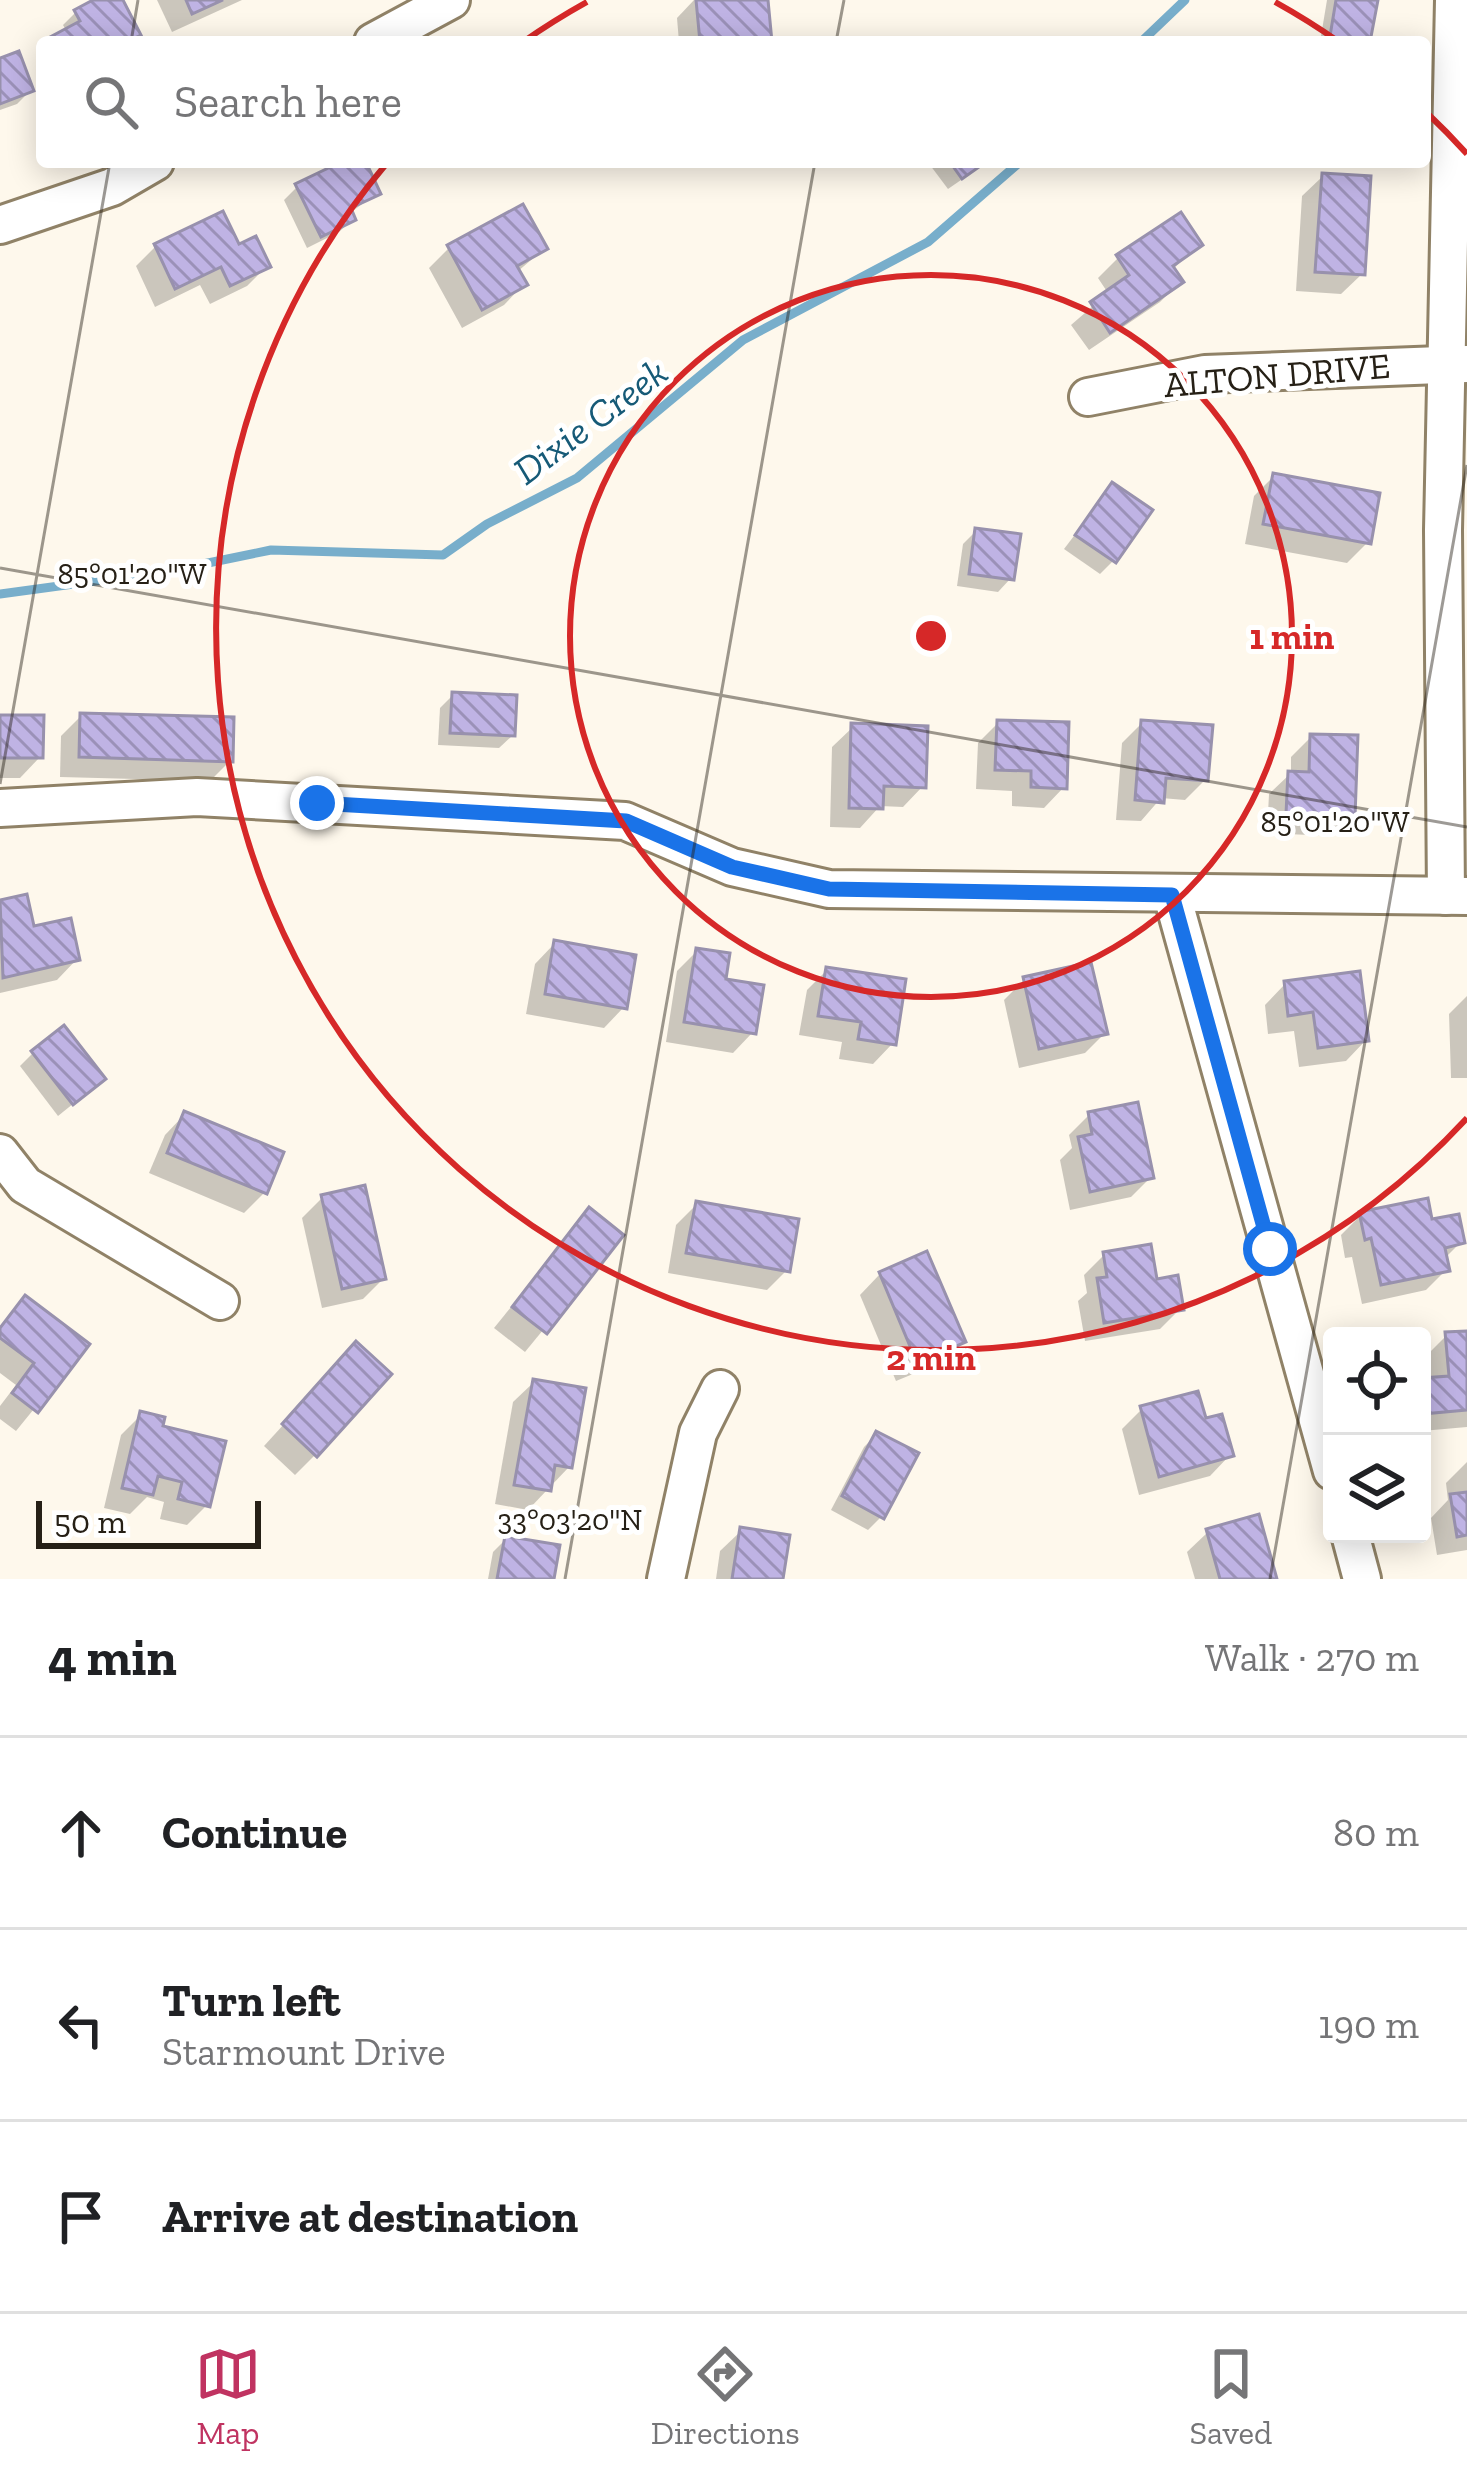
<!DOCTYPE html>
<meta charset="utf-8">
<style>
:root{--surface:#fff;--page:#f6f6f6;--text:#202124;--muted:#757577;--line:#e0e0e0;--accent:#c03361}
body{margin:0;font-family:"Zilla Slab",serif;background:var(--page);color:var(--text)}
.controls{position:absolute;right:36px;bottom:36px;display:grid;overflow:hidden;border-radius:12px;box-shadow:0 6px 30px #0003}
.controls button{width:108px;height:108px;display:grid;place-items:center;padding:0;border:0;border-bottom:3px solid var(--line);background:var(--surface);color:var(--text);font:60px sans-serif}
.scale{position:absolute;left:36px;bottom:30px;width:225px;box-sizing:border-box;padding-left:12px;border:6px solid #262016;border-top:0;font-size:33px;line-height:42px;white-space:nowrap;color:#262016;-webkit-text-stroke:9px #fff;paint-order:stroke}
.stop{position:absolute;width:36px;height:36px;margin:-27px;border:9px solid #1a73e8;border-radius:50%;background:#fff}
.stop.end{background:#1a73e8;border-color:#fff;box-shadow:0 3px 12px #0008}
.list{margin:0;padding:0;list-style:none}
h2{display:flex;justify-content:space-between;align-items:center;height:156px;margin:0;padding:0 48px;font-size:51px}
h2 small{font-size:39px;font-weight:400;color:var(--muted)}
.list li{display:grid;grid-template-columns:78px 1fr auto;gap:36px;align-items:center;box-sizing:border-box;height:192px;padding:0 48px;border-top:3px solid var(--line)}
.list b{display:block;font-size:45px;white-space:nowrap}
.list p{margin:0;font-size:39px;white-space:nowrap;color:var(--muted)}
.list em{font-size:39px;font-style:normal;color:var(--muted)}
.icon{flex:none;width:66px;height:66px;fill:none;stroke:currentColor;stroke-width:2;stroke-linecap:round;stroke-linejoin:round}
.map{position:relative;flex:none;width:1467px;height:1579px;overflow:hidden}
.search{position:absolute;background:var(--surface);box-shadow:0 6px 30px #0003;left:36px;right:36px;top:36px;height:132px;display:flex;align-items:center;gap:30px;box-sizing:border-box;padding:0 42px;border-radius:12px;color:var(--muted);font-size:45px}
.sheet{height:732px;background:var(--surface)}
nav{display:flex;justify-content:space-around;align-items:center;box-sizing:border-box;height:168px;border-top:3px solid var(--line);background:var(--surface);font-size:33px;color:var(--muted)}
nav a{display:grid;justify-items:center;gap:6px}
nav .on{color:var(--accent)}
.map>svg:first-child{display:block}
.shadow{fill:#0003}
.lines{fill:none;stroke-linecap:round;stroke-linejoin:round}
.stream{stroke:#78aecb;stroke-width:9}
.building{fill:url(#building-back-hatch);stroke:#9891ad;stroke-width:3}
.street-casing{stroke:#908267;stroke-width:42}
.street{stroke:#fff;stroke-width:36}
.route{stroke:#1a73e8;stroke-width:15}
.ticks{fill:none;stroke:#262016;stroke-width:3;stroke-opacity:0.45}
.ring{fill:none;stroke:#d62828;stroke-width:6}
.labels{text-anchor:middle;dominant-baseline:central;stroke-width:10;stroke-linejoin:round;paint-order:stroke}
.street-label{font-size:36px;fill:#262016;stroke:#fff}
.water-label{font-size:39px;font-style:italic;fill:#165a77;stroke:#fff}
.ticks-label{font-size:30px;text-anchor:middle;fill:#262016;stroke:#fff;stroke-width:10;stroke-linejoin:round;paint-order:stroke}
.centre{fill:#d62828;stroke:#fff;stroke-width:6}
.ring-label{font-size:36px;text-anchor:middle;font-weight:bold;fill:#d62828;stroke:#fff;stroke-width:10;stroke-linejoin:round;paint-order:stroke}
</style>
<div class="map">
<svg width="1467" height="1579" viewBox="0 0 1467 1579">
<defs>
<pattern id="building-back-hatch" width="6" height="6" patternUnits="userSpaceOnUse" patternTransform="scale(3)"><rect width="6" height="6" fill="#bfb3e4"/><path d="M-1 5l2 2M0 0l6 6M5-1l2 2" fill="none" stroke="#9b91b8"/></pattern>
</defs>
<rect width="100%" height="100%" fill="#fef8ec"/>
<!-- shadow -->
<g class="shadow">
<polygon points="100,0 120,0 137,34 129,42 49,42 67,32 63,25 76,12"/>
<polygon points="157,0 242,0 172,32"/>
<polygon points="694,0 765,0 769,42 679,42 677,18"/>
<polygon points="1327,0 1375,0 1367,42 1320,42"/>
<polygon points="0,61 30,91 17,104 0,110"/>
<polygon points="348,162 362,162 377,193 350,213 353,219 339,232 307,248 284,200 297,187"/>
<polygon points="933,162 987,162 948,189 930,165"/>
<polygon points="1323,176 1362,274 1341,294 1296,291 1302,196"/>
<polygon points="1199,245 1172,270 1180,282 1160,302 1089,350 1071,325 1108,293 1098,278 1118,258"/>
<polygon points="156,246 237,248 267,266 247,286 210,304 200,285 155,307 136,266"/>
<polygon points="449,248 544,249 517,272 524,284 504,305 462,328 429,268"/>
<polygon points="1274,476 1368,542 1347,563 1245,544 1254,496"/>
<polygon points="1112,486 1113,561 1100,574 1064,549"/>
<polygon points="976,531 1011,578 998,592 957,586 963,544"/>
<polygon points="453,695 513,735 499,748 438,745 440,708"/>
<polygon points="81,716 230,761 210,781 60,777 61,736"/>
<polygon points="0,718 40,757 20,778 0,778"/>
<polygon points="998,723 1064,787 1044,808 1012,806 1012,791 976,789 978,743"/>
<polygon points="1142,723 1205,780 1185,800 1161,798 1141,821 1116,820 1122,743"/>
<polygon points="853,727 923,786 903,807 880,806 860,828 830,827 832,747"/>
<polygon points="1311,737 1352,815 1332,836 1267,833 1269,794 1291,773 1291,757"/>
<polygon points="25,897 32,930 77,959 57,980 0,993 0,903"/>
<polygon points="555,943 624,1007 604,1028 526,1014 535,964"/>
<polygon points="697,951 723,982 753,1032 733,1053 666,1042 677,971"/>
<polygon points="827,970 893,1043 873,1064 839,1059 842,1042 799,1035 807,990"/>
<polygon points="1024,980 1105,1033 1085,1053 1019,1068 1004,1000"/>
<polygon points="1285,984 1366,1040 1346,1061 1299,1067 1294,1031 1268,1034 1265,1005"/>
<polygon points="1467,996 1467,1078 1451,1078 1449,1014"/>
<polygon points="33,1053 89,1091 58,1116 20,1066"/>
<polygon points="185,1114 264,1193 244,1213 149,1173 165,1135"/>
<polygon points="1089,1115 1151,1177 1131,1197 1070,1210 1060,1160 1072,1148 1069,1135"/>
<polygon points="322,1198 383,1279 363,1299 322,1308 302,1218"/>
<polygon points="697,1204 787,1270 767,1290 668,1273 676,1225"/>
<polygon points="589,1211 620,1236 525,1352 494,1328"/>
<polygon points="1361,1215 1430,1222 1461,1242 1444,1259 1446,1270 1426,1290 1362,1304 1352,1257 1345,1258 1341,1235"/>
<polygon points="1104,1255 1180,1309 1160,1329 1085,1341 1078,1301 1087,1293 1084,1275"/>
<polygon points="880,1274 962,1342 942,1362 896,1381 860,1295"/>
<polygon points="25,1299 86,1345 16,1431 0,1419 0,1406 16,1385 0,1373 0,1326"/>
<polygon points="1467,1334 1467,1427 1422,1431 1422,1381 1428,1381 1426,1356 1447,1335"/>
<polygon points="337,1366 315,1455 295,1475 264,1446"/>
<polygon points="534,1382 569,1467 528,1510 495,1504 513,1402"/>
<polygon points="1142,1409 1230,1455 1210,1476 1139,1495 1122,1429"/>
<polygon points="141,1415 207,1505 187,1525 160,1519 164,1502 147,1497 130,1514 104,1508 121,1435"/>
<polygon points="877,1434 881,1517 868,1530 831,1510 864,1447"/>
<polygon points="1467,1462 1467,1550 1437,1555 1431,1518 1448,1500 1446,1483"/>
<polygon points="741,1531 780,1579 716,1579 720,1551"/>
<polygon points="1208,1532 1274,1579 1195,1579 1187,1552"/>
<polygon points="506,1539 551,1579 488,1579 493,1552"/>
</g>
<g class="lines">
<!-- stream -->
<g class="stream">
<polyline points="1141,42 1185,0"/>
<polyline points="0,594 169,571 271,550 443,555 487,524 577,478 743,340 928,242 1020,162"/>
</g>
</g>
<!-- building -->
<g class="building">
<polygon points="93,0 123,0 141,35 126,42 53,42 50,37 80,21 74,10"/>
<polygon points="186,0 223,0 192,14"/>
<polygon points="696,0 768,0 772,42 700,42"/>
<polygon points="1336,0 1378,0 1370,42 1329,42"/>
<polygon points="19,51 34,91 0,104 0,58"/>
<polygon points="341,162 366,162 381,194 351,208 356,220 321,237 295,184"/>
<polygon points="950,162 986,162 962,179"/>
<polygon points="1322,173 1371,176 1365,275 1315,272"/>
<polygon points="523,204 548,249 517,266 528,285 482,310 447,245"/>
<polygon points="223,211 239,244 256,236 271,267 230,286 221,267 175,289 154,244"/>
<polygon points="1181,212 1203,245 1173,266 1184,282 1110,333 1090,302 1129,275 1116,255"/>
<polygon points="1273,473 1380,493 1371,544 1263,524"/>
<polygon points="1112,482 1153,510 1116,563 1075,535"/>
<polygon points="975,528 1021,534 1014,580 969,574"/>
<polygon points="452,692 517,695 515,736 450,733"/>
<polygon points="80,713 234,717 233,762 79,757"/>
<polygon points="0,715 44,715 43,758 0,758"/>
<polygon points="997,720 1069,722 1067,789 1031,787 1031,771 995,770"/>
<polygon points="1141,720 1213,725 1208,781 1166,778 1164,803 1135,800"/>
<polygon points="851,723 928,726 926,788 884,786 883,809 849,808"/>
<polygon points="1310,734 1358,735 1355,817 1286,814 1288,771 1309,772"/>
<polygon points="27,894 34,926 71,918 80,960 3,978 0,900"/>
<polygon points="554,940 636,955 627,1009 545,994"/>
<polygon points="696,948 730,953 726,979 764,985 756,1034 684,1022"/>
<polygon points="1091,962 1108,1034 1039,1049 1023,977"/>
<polygon points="826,967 906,979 896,1045 858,1039 861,1022 818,1016"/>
<polygon points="1360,971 1369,1041 1318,1048 1313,1012 1288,1016 1284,981"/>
<polygon points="64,1025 106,1079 73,1105 31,1051"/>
<polygon points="1138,1102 1154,1178 1090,1192 1078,1137 1092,1134 1088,1112"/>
<polygon points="184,1111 284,1152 267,1194 167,1153"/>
<polygon points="365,1185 386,1279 342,1289 321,1195"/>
<polygon points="1428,1198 1432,1219 1459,1214 1465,1243 1445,1248 1450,1271 1381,1285 1371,1238 1365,1240 1359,1212"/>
<polygon points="696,1201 799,1219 790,1272 686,1253"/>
<polygon points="589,1207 624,1235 547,1334 512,1307"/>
<polygon points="1151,1244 1157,1279 1178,1275 1184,1310 1104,1323 1097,1278 1107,1277 1103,1252"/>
<polygon points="927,1251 966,1342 917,1363 879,1272"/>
<polygon points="25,1295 90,1344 38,1413 12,1393 34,1363 0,1338 0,1328"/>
<polygon points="1467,1331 1467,1410 1422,1414 1422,1378 1449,1376 1445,1332"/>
<polygon points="356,1341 392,1374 317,1457 282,1424"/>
<polygon points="533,1379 586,1388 572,1468 555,1465 551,1491 514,1485"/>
<polygon points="1198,1391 1206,1418 1222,1414 1234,1456 1159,1477 1140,1406"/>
<polygon points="140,1411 165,1417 163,1426 226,1441 210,1507 178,1499 182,1482 158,1476 153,1495 122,1488"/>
<polygon points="876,1431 919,1453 884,1519 842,1496"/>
<polygon points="1467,1492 1467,1535 1457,1537 1450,1494"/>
<polygon points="1259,1514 1277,1579 1220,1579 1206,1529"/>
<polygon points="740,1527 790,1535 783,1579 732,1579"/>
<polygon points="505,1536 560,1545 554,1579 497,1579"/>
</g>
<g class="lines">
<!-- street casing -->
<g class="street-casing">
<g id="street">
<polyline points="373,42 451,0"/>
<polyline points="0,225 112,187 155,162"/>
<polyline points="1088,397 1205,374 1467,364"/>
<polyline points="0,808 197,797 625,821 732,867 829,889 1467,896"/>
<polyline points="1172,895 1332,1471"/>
<polyline points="1446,896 1443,530 1454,0"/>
<polyline points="0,1153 25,1185 220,1301"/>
<polyline points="1350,1534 1362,1579"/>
<polyline points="666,1579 698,1433 720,1389"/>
</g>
</g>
<!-- street -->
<use href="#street" class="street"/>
</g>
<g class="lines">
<!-- route -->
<polyline class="route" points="317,803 626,821 732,867 829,889 1172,895 1270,1249"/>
</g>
<!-- ticks -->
<path class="ticks" d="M 131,42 L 138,0M 836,42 L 844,0M 0,568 L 1467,827M 0,784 L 110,162M 565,1579 L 815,162M 1270,1579 L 1467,465"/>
<!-- distance rings -->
<g class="ring">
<circle cx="931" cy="636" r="361"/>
<path d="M1467 1118A721 721 0 0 1 387 163M523 42A721 721 0 0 1 587 2M1275 2A721 721 0 0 1 1339 42M1427 113A721 721 0 0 1 1467 154"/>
</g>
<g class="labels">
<!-- street labels -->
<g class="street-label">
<text transform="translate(1277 375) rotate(-5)">ALTON DRIVE</text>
</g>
<!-- water labels -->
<g class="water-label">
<text transform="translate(590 421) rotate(-37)">Dixie Creek</text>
</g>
</g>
<g class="ticks-label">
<text x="132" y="584">85°01'20"W</text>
<text x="1335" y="832">85°01'20"W</text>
<text x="570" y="1530">33°03'20"N</text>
</g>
<circle cx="931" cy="636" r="18" class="centre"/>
<g class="ring-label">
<text x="1292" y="649">1 min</text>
<text x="931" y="1370">2 min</text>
</g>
</svg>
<div class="controls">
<button><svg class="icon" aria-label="locate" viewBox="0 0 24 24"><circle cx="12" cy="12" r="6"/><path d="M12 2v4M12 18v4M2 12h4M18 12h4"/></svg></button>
<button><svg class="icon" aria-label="layers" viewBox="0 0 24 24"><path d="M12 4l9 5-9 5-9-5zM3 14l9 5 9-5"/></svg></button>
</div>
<div class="scale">50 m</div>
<div class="stop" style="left:1270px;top:1249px"></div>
<div class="stop end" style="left:317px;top:803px"></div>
<div class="search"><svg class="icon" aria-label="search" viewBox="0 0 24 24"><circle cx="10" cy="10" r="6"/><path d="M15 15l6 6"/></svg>Search here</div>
</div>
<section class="sheet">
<h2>4 min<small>Walk · 270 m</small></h2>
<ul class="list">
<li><svg class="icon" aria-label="ahead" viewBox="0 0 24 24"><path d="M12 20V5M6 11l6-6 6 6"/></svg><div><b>Continue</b></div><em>80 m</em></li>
<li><svg class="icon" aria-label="left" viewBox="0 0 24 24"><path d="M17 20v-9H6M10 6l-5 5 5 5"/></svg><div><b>Turn left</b><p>Starmount Drive</p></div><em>190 m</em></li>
<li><svg class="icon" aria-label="arrive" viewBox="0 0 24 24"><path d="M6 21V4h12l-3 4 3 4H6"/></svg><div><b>Arrive at destination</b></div></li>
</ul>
</section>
<nav>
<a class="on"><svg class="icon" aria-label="map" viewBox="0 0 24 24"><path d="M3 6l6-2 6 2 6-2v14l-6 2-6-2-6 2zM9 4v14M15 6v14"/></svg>Map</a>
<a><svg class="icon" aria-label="directions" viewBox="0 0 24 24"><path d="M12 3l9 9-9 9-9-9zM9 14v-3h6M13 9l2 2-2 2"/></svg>Directions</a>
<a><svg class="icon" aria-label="saved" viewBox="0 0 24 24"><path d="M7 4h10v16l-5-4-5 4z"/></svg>Saved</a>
</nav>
